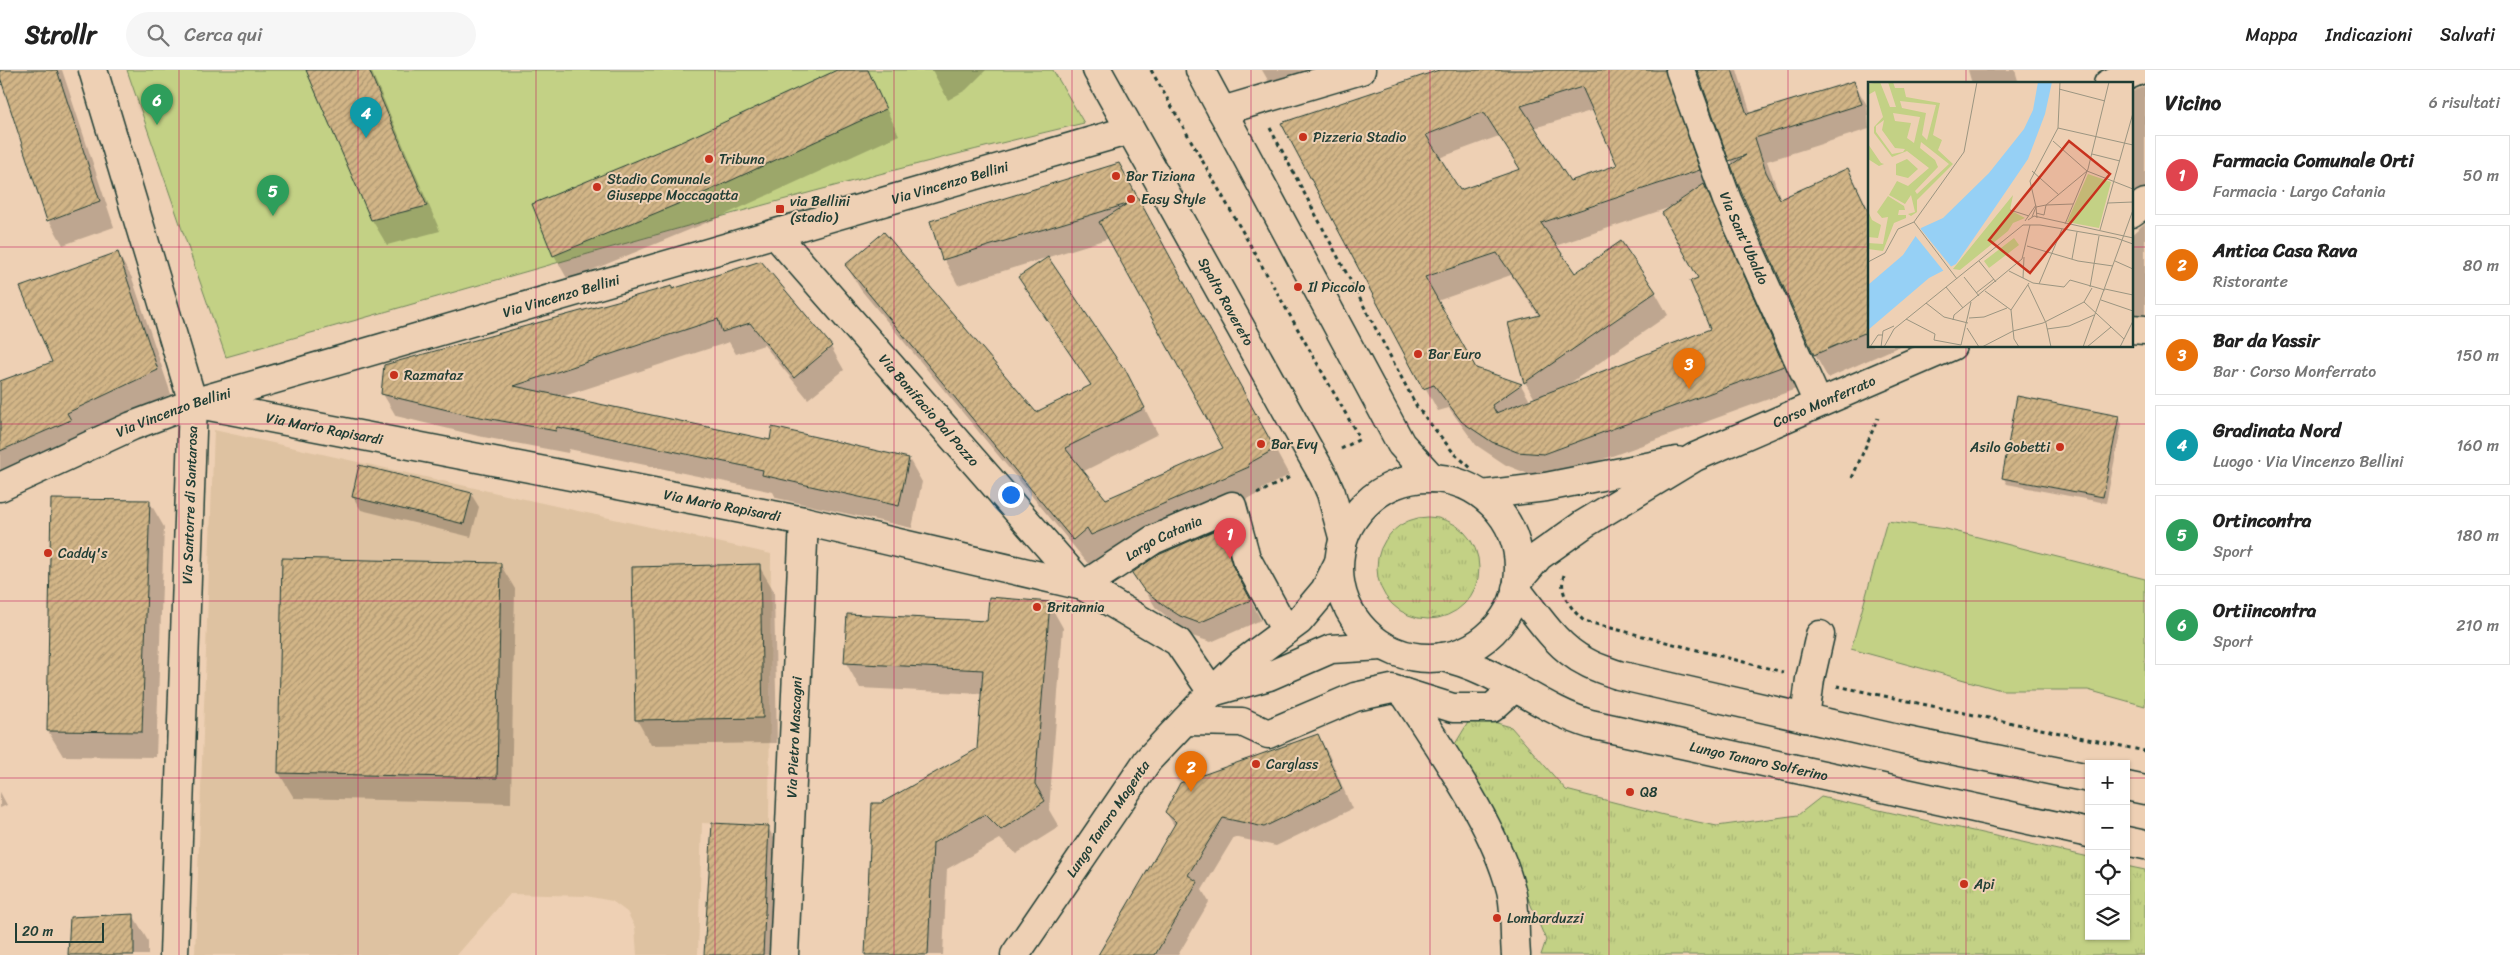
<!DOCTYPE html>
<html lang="it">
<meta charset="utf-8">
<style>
:root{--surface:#fff;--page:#f6f6f6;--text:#222;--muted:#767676;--line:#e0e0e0;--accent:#c8321e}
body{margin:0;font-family:Sriracha,sans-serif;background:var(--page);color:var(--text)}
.controls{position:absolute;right:15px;bottom:15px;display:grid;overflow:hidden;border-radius:0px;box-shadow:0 1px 4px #0004}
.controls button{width:45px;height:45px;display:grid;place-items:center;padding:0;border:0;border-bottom:1px solid var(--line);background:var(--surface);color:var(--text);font:25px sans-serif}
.scale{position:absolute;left:15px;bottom:12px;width:89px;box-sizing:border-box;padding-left:5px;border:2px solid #1f3d34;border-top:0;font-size:14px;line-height:18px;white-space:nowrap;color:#1f3d34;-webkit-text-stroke:4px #eed0b4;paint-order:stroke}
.you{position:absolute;left:1010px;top:424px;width:18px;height:18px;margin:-12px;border:4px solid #fff;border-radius:50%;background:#1a73e8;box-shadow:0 0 0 8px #1a73e833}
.badge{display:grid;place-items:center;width:32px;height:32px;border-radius:50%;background:var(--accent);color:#fff;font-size:16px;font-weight:700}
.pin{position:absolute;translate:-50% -41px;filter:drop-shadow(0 1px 2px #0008)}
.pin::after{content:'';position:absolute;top:26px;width:18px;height:15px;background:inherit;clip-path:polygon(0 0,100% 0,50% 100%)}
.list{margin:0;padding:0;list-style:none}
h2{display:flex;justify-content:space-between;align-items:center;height:65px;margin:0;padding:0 20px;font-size:21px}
h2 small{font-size:16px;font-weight:400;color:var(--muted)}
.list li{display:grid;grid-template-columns:32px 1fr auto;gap:15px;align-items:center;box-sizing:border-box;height:80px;margin:0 10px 10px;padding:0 10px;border:1px solid var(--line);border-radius:0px}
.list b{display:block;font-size:19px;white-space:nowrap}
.list p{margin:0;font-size:16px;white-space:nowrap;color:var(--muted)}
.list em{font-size:16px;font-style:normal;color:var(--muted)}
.icon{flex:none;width:28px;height:28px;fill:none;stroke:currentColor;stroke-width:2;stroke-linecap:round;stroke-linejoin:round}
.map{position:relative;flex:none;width:2145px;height:885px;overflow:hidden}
header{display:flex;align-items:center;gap:30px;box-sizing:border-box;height:70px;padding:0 25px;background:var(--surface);border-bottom:1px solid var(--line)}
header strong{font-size:24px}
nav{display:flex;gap:28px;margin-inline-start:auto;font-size:18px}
.search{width:350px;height:45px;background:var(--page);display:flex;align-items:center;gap:12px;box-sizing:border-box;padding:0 18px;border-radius:28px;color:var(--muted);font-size:19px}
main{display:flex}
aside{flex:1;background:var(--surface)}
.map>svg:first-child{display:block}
.built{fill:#dec2a1}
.grass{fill:url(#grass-tufts);stroke:#71875c}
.pitch{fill:#c3d185;stroke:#71875c}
.shadow{fill:#0003;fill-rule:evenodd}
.building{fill:url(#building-hatch);stroke:#1f3d34;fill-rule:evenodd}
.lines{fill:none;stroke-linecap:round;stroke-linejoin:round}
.minor-casing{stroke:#1f3d34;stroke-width:31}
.major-casing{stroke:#1f3d34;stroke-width:31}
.path{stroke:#1f3d34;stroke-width:3;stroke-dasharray:4 4;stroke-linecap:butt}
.minor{stroke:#eed0b4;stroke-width:28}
.major{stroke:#eed0b4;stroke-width:28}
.grid{fill:none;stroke:#c2185b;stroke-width:1;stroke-opacity:0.55}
.poi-dot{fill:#c8321e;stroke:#eed0b4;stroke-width:2}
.labels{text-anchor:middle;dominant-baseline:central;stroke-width:4;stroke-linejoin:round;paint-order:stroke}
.poi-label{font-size:14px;fill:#1f3d34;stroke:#eed0b4;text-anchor:start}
.street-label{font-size:14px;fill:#1f3d34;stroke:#eed0b4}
.inset-road{fill:none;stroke:#9b9581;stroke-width:1}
.view{fill:#c8321e;fill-opacity:0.15;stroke:#c8321e;stroke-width:2.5}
.inset-edge{fill:none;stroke:#1f3d34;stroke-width:2.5}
</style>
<header>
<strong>Strollr</strong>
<div class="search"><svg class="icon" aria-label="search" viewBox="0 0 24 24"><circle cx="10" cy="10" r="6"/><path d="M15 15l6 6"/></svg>Cerca qui</div>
<nav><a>Mappa</a><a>Indicazioni</a><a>Salvati</a></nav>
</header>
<main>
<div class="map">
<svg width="2145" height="885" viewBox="0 0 2145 885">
<defs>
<pattern id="grass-tufts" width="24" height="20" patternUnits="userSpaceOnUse" patternTransform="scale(1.25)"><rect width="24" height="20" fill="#c3d185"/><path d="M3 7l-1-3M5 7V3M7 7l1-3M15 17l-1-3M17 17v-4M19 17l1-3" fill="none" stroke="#a7b473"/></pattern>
<pattern id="building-hatch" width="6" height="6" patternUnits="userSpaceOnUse" patternTransform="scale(1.25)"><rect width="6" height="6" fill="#d2b587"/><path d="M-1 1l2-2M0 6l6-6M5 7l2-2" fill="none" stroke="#aa946f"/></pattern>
</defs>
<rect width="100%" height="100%" fill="#eed0b4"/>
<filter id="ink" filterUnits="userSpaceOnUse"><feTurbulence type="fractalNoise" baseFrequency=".02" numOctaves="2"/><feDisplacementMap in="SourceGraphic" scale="10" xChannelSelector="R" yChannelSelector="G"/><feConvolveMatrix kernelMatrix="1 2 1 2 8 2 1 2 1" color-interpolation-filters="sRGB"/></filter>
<g filter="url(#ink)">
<!-- built -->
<polygon class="built" points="214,360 771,484 769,756 702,753 698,885 637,885 635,857 627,842 612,831 586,826 510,824 457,885 195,885"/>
<!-- grass -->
<g class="grass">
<circle cx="1428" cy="498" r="51"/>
<polygon points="1472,646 1511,657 1566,720 1664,745 1717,756 1798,745 1821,727 2089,787 2089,866 2126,866 2126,796 2145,800 2145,885 1541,885 1546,870 1509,784 1452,679"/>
</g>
<!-- pitch -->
<g class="pitch">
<path d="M 127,0 L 1053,0 L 1084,53 C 795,121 511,207 226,287 Z"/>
<polygon points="1887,451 1946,459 2145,509 2145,636 2088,620 2001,620 1851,579"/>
</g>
<!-- shadow -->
<g class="shadow">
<polygon points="0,0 62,0 114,157 63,175 49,150"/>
<polygon points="307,0 371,0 440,161 387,175 372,150"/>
<polygon points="840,0 867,0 899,65 718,148 568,210 554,185 681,73"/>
<polygon points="932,0 986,0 966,20 948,30"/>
<polygon points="1262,0 1377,0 1286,25 1269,12"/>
<path d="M 1444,0 L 1737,0 L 1751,44 L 1853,12 L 1867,35 L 1869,59 L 1767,91 L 1781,130 L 1847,100 L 1869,140 L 1869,276 L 1900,276 L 1828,308 L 1815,285 L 1731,90 L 1701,9 L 1697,8 L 1712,124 L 1709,125 L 1796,319 L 1557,406 L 1531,405 L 1506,395 L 1476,375 L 1449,338 L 1438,341 L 1283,53 ZM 1594,40 L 1619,96 L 1570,112 L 1534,58 ZM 1499,66 L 1521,100 L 1460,121 L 1439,88 ZM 1671,137 L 1700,209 L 1711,259 L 1566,316 L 1668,245 L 1655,222 L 1575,205 L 1555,176 ZM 1511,205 L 1539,246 L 1525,312 L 1535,329 L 1530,331 L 1521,315 L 1475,299 L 1437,231 Z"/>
<polygon points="1968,0 2015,0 2019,14 1972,14"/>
<polygon points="2145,16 2145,135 2131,145 2131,22"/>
<polygon points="1133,120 1289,405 1262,419 1263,422 1090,496 861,220 846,195 1036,343 1091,316 1020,207 1122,300 1124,299 1158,364 1082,402 1106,430 1225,378 1110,168 958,215 944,189"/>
<polygon points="2145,153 2145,246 2131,243 2131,165"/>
<polygon points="118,184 132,208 171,324 80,368 0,412 0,312 54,292"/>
<polygon points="760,193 831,277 844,300 808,329 764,275 736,284 729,272 561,327 771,371 909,389 922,412 912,458 776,428 773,422 569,379 568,383 478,366 396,346 383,324 671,217 673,220"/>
<polygon points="2118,348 2122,354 2106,433 2007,414 2003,407"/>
<polygon points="471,424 479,437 471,467 361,440 353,427"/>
<polygon points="149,431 164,457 156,687 63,686 48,661"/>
<polygon points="1221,459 1232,479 1243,516 1261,550 1211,572 1192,566 1156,538 1134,503"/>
<polygon points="500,494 515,519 511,733 294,728 279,703"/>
<polygon points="759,496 774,521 777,673 651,675 637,650 633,498"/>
<polygon points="1049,533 1063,558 1049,740 1059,757 1016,784 1000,769 947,799 943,885 866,885 881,734 978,680 982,624 860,618 846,593"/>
<polygon points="1318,666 1329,685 1352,739 1276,776 1234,767 1202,820 1209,832 1178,885 1100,885 1175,757 1166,742"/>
<polygon points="0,722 7,735 0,738"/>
<polygon points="768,758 783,783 778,885 706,885"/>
<polygon points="133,845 148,871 148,885 69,885"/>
</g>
<!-- building -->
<g class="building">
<polygon points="0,0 57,0 100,131 47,151 0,7"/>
<polygon points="306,0 369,0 427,136 371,150"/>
<polygon points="837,0 868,0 886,39 704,123 553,186 532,134 681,72"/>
<path d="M 1439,0 L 1665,0 L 1700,100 L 1541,153 L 1575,203 L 1621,171 L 1656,222 L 1524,313 L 1508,253 L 1540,245 L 1497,183 L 1425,207 L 1476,298 L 1522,314 L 1492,335 L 1496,343 L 1710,259 L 1690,211 L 1698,208 L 1662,143 L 1704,114 L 1784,296 L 1544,384 L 1517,382 L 1492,372 L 1462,352 L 1434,315 L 1423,319 L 1281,53 ZM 1582,17 L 1617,95 L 1570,111 L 1521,36 ZM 1481,43 L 1485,44 L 1520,99 L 1460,120 L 1426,65 Z"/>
<polygon points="1697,0 1732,0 1747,44 1854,11 1862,34 1755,68 1766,102 1780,129 1848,98 1869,143 1869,261 1814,285 1742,124 1731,95 1746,85 1729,91"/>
<polygon points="1119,93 1275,379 1248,394 1249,397 1091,465 1087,458 1073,470 845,195 884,162 1036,342 1091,315 1018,207 1048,187 1123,298 1124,297 1145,338 1065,378 1106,429 1223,378 1099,152 1127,134 942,190 930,151"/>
<polygon points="118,182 158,300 67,343 71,350 0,381 0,311 52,292 20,217"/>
<polygon points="761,191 832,276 794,308 750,253 722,262 718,249 514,316 770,370 772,357 909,388 899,436 762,405 763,400 557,357 556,361 464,344 381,324 384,295 672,216 672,219"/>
<polygon points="2017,326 2119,346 2103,427 2002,408"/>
<polygon points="359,395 472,423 464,454 352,427"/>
<polygon points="51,429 150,430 142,662 47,661"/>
<polygon points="1222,457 1232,495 1251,530 1199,553 1180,546 1166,537 1143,519 1132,503 1156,486"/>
<polygon points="282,488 501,493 497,708 278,703"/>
<polygon points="760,494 763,648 635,650 632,497"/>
<polygon points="989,527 1050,532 1035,714 1045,731 1001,760 985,744 933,773 928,885 865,885 872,733 881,733 977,679 983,600 844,593 847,544 987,551"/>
<polygon points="1318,664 1342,719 1264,757 1223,748 1188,805 1198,812 1155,885 1098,885 1176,752 1165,742 1180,713"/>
<polygon points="712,753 769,756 763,885 704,885"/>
<polygon points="134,844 134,885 68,885 70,847"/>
</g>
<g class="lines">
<!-- minor casing -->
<g class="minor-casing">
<g id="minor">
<polyline points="93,0 193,333 174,885"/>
<path id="s1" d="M 1680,0 L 1727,130 L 1818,333"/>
<polyline points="2108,14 2140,0"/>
<polyline points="1222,41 1361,0"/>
<polyline points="2131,143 2145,133"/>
<path id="s2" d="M 775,164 L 1083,516"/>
<polyline points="2131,259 2145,260"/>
<path id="s3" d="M 193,333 L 804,451 L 1083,516 L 1178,572 L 1212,622 L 1148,690 L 1015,885"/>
<path id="s4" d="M 0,417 L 132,356 L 193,333 L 1130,60"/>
<polyline points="1482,425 1546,417 1677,391"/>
<polyline points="1338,494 1325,520 1299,551 1241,594 1212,622 1269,606 1331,579 1382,576"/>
<path id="s5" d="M 1518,511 L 1539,486 L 1584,454 L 1695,387 L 1952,276"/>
<path id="s6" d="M 1083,516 L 1153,470 L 1232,436 L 1246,488 L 1286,561"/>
<path d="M 1404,623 C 1441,681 1494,753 1511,820 C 1516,840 1514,864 1516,885"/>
<polyline points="1805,648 1810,609 1820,565"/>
<polyline points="1185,651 1242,652 1268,664 1355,627 1392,619 1453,638 1492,638 1514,618"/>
<path id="s7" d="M 784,885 L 804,451"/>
</g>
</g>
<!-- major casing -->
<g class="major-casing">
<g id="major">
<path id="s8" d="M 1097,0 L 1324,407 L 1331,423 L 1343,467"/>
<polyline points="1200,0 1401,374 1432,408"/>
<circle cx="1429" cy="498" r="90"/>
<path d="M 1516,519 C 1537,545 1556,577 1586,592 C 1596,598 1608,601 1618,605 L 1902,670 L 2089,708"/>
<path id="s9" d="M 1442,587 C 1497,598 1537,638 1590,654 L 2089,763"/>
<polyline points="2126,716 2145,720"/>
<polyline points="2126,771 2145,775"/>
</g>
</g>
<!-- path -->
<g class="path">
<polyline points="1151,0 1360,369"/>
<polyline points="1270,58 1417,337 1453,382 1472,399"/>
<polyline points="1341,379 1362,368"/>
<polyline points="1852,408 1878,348"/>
<polyline points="1257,424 1292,406"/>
<path d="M 1564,505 C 1558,523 1572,540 1584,551 L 1783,602"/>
<polyline points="1837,616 2145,681"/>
</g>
<!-- minor -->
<use href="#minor" class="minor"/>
<!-- major -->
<use href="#major" class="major"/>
</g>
</g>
<!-- grid -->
<path class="grid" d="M 179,0 L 179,885M 358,0 L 358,885M 536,0 L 536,885M 715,0 L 715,885M 894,0 L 894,885M 1072,0 L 1072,885M 1251,0 L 1251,885M 1430,0 L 1430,885M 1609,0 L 1609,885M 1788,0 L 1788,885M 1966,0 L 1966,14M 0,177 L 1869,177M 2131,177 L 2145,177M 1966,276 L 1966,885M 0,354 L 2145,354M 0,531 L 2145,531M 0,708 L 2089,708M 2126,708 L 2145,708"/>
<!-- markers -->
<g class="poi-dot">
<circle cx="1303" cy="67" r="5"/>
<circle cx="709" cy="89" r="5"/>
<circle cx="1116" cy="106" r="5"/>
<circle cx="597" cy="117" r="5"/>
<circle cx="1131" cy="129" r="5"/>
<rect x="775" y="134" width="10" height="10" rx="2.5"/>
<circle cx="1298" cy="217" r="5"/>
<circle cx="1418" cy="284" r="5"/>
<circle cx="394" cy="305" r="5"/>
<circle cx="1261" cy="374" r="5"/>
<circle cx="2060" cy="377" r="5"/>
<circle cx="48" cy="483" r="5"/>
<circle cx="1037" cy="537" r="5"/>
<circle cx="1256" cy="694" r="5"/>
<circle cx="1630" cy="722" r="5"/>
<circle cx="1964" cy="814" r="5"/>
<circle cx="1497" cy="848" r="5"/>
</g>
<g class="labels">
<!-- poi labels -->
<g class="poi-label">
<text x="1313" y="67">Pizzeria Stadio</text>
<text x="719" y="89">Tribuna</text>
<text x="1126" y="106">Bar Tiziana</text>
<text x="607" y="109">Stadio Comunale<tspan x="607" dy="16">Giuseppe Moccagatta</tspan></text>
<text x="1141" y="129">Easy Style</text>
<text x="790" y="131">via Bellini<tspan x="790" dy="16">(stadio)</tspan></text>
<text x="1308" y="217">Il Piccolo</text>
<text x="1428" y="284">Bar Euro</text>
<text x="404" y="305">Razmataz</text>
<text x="1271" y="374">Bar Evy</text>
<text x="2050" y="377" text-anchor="end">Asilo Gobetti</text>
<text x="58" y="483">Caddy's</text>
<text x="1047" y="537">Britannia</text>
<text x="1266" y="694">Carglass</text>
<text x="1640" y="722">Q8</text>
<text x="1974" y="814">Api</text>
<text x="1507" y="848">Lombarduzzi</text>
</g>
<!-- street labels -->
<g class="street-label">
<text stroke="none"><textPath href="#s4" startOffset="999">Via Vincenzo Bellini</textPath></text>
<text stroke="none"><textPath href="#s1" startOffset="180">Via Sant'Ubaldo</textPath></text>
<text stroke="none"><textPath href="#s4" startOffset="594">Via Vincenzo Bellini</textPath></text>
<text stroke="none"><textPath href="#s8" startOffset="265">Spalto Rovereto</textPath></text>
<text stroke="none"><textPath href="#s5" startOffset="358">Corso Monferrato</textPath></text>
<text stroke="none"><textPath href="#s2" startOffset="234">Via Bonifacio Dal Pozzo</textPath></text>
<text stroke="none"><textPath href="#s4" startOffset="189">Via Vincenzo Bellini</textPath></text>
<text stroke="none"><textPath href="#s3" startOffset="134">Via Mario Rapisardi</textPath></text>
<text transform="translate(190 435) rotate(-88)">Via Santorre di Santarosa</text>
<text stroke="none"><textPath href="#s3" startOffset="539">Via Mario Rapisardi</textPath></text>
<text stroke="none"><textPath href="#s6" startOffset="94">Largo Catania</textPath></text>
<text stroke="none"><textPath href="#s7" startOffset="218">Via Pietro Mascagni</textPath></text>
<text stroke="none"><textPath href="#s9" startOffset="336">Lungo Tanaro Solferino</textPath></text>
<text transform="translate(1108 749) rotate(-56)">Lungo Tanaro Magenta</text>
</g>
</g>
<!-- overview -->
<g transform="translate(1868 12)">
<rect width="265" height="265" fill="#eed0b4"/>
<path d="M 12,0 L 22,25 L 28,25 L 20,0 L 25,0 L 27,6 L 36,6 L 38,15 L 72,21 L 65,53 L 74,58 L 70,68 L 85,82 L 49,118 L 49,130 L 43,134 L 40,132 L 47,130 L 43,113 L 37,122 L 21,113 L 29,99 L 40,104 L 61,86 L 39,69 L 24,75 L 6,51 L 6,45 L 15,35 L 7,9 L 0,13 L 0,2 ZM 32,19 L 68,23 L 59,58 L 54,53 L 58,31 L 34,26 ZM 25,31 L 52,35 L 46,61 L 39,56 L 43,41 L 27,39 ZM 16,38 L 14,48 L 27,66 L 37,67 L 35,70 L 24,72 L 8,50 L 8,44 ZM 53,60 L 81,82 L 49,112 L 47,109 L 70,85 L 67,78 L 52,66 ZM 0,62 L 13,81 L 16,82 L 11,84 L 0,77 ZM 39,77 L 50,87 L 40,96 L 28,93 L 28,82 ZM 145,113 L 142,128 L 157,136 L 145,141 L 140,149 L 92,188 L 85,187 ZM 20,114 L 36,124 L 37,128 L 31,128 L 30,133 L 38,133 L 38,136 L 26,141 L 15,169 L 0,167 L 0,161 L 15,162 L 20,135 L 14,136 L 9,130 ZM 0,129 L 4,138 L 13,143 L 10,156 L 0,155 Z" fill="#c3d185" fill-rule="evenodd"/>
<path d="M 220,92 L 243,100 L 231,146 L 199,140 ZM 146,156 L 151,163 L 121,186 L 116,179 Z" fill="#c3d185"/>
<path d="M 170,0 L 184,0 L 177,32 L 160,77 L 128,124 L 88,182 L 61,196 L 0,248 L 0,203 L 35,173 L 53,146 L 75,136 L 121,91 L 156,47 L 165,28 Z" fill="#96d0f5"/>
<path d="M 51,145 L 85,187 L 78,192 L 45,151 Z" fill="#eed0b4"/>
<path class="inset-road" d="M 192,0 L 190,46 L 162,99 L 168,125 L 178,123 L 219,89M 191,7 L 237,19M 190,46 L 265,63M 185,59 L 219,89 L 265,107M 224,72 L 252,79M 164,89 L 191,113M 240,121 L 265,120M 178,123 L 205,122M 142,128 L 161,134M 168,131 L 176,133 L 178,123M 164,135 L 168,125 L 169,136M 160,138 L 166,134 L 265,156M 157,139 L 168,123M 46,140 L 96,70 L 109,0M 46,140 L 89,197M 197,142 L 220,87 L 241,0M 232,148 L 265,31M 159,164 L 210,179 L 245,184M 204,177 L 209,150M 111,179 L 128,200M 247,179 L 265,187M 0,180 L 17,171 L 30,147 L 46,140M 141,189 L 165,201 L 196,205 L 202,198 L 237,208M 96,195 L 111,214M 155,196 L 156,175M 171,202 L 194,147M 160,203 L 178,241 L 183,265M 78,205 L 95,226M 222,205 L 231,154M 237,207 L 265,213M 117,209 L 143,228 L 146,257 L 151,265M 108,211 L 126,197M 233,218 L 265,229M 216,220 L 256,257M 58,221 L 76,235 L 100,241M 143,228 L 161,201M 101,236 L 116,235 L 139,226M 38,237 L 67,252 L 66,258 L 93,263M 85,238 L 86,233 L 154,177 L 162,143M 99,246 L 111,265M 179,247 L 201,244 L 226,233M 93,263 L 103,220M 2,265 L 10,253 L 15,253M 13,265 L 15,249 L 26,244M 16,265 L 26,247 L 155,143 L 172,143 L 248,156 L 265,162M 114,265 L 145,249 L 175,241 L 216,220 L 224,206M 215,265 L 265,128M 219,265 L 243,245M 252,265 L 265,239"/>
<path class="view" d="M 201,59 L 242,92 L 162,191 L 121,158 Z"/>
<rect width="265" height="265" class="inset-edge"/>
</g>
</svg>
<div class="controls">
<button>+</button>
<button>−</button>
<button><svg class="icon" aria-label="locate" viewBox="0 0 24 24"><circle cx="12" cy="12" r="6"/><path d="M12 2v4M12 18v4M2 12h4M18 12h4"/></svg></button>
<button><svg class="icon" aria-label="layers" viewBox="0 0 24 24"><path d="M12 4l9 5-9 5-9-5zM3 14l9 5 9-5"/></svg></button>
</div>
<div class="scale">20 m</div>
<div class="you"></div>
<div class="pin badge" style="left:1230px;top:489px;background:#e0444e">1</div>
<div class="pin badge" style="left:1191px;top:722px;background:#e8710a">2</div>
<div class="pin badge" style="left:1689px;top:319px;background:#e8710a">3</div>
<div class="pin badge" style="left:366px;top:68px;background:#0f9aa8">4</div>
<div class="pin badge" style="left:273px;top:146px;background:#2e9e5b">5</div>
<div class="pin badge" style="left:157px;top:55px;background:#2e9e5b">6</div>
</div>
<aside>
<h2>Vicino<small>6 risultati</small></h2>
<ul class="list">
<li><span class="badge" style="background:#e0444e">1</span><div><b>Farmacia Comunale Orti</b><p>Farmacia · Largo Catania</p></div><em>50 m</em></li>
<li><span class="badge" style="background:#e8710a">2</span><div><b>Antica Casa Rava</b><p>Ristorante</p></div><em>80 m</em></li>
<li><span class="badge" style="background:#e8710a">3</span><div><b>Bar da Yassir</b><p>Bar · Corso Monferrato</p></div><em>150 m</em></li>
<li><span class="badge" style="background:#0f9aa8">4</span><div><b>Gradinata Nord</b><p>Luogo · Via Vincenzo Bellini</p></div><em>160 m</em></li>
<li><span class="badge" style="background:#2e9e5b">5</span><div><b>Ortincontra</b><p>Sport</p></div><em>180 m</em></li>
<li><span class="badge" style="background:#2e9e5b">6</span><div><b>Ortiincontra</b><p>Sport</p></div><em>210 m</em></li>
</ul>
</aside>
</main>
